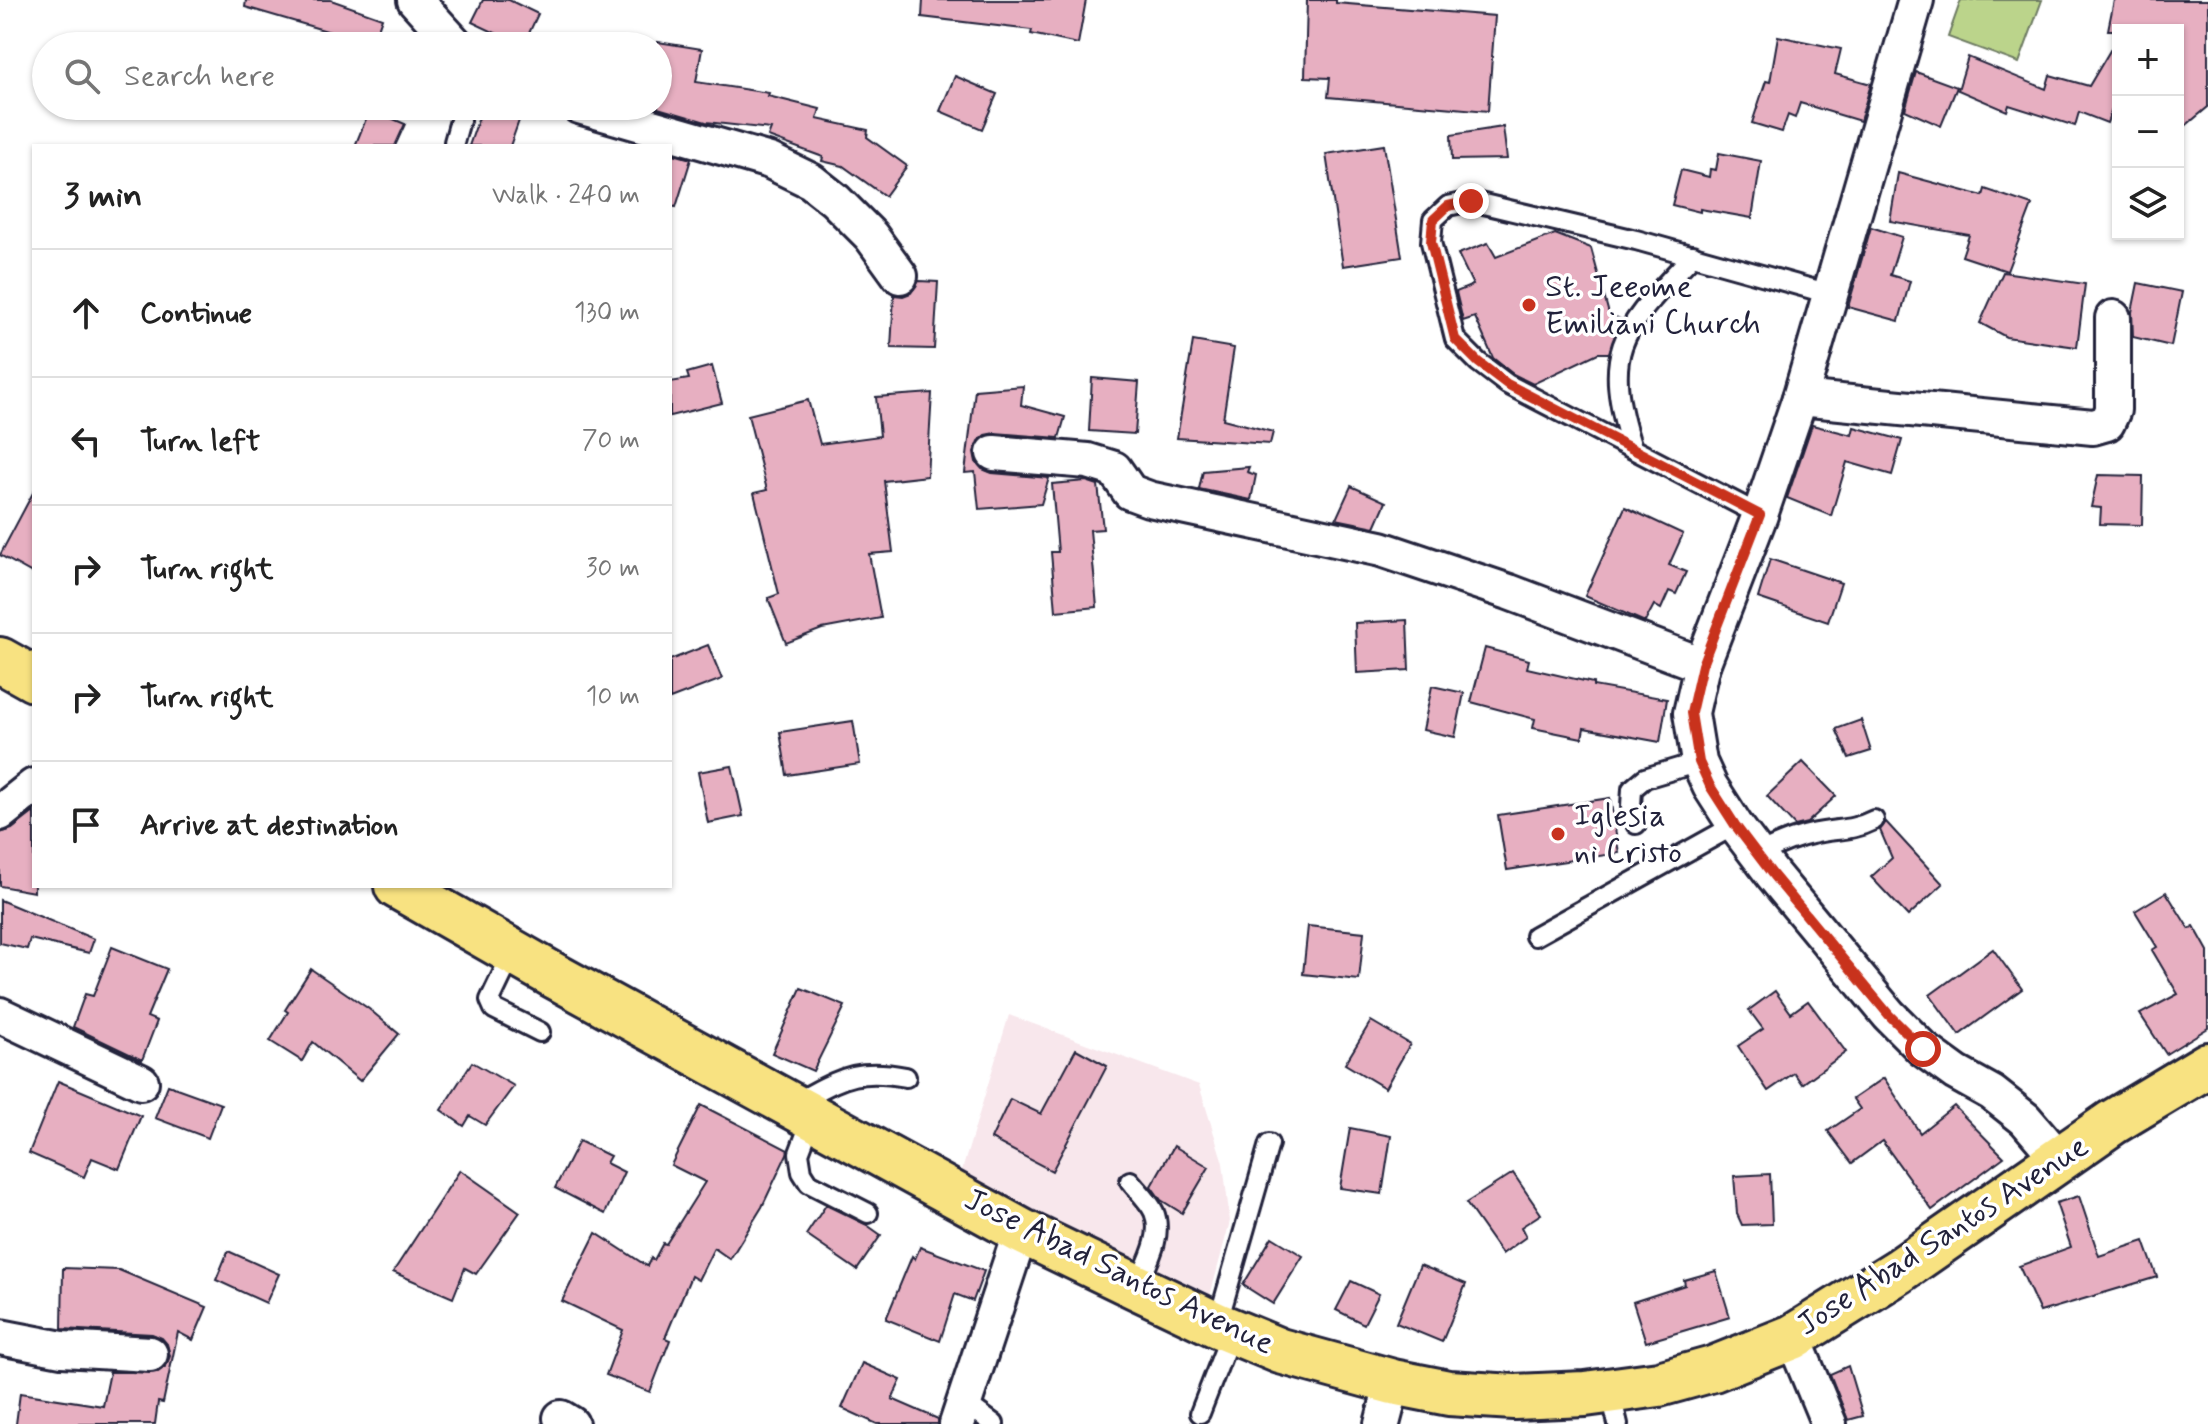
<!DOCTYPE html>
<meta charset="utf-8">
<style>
:root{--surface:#fff;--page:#f2f2f2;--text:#222;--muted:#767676;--line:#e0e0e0}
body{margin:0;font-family:Mynerve,sans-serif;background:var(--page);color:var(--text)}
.controls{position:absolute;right:24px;top:24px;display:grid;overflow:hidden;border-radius:0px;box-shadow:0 2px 6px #0004}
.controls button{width:72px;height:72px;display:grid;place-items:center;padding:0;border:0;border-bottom:2px solid var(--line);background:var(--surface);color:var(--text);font:40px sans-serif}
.stop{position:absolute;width:24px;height:24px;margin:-18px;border:6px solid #c8321e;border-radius:50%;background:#fff}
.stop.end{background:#c8321e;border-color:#fff;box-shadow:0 2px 8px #0008}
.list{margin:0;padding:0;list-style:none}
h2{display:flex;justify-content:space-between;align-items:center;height:104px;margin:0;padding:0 32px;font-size:34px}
h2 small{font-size:26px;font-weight:400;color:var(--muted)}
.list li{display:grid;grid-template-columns:52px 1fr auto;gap:24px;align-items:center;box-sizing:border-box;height:128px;padding:0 32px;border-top:2px solid var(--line)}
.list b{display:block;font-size:30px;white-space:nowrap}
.list em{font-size:26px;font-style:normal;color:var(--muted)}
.icon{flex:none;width:44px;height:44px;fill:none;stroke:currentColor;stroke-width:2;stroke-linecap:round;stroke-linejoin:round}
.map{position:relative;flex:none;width:2208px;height:1424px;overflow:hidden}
.search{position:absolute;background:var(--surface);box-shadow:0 2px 6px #0004;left:32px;top:32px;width:640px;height:88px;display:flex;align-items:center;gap:20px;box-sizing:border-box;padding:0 28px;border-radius:44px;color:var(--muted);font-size:30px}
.panel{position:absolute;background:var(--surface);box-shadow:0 2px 6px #0004;left:32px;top:144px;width:640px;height:744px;border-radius:0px}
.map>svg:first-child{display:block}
.built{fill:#f8e7ec}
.green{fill:#bbd48b;stroke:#6e7b63;stroke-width:2}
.building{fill:#e7afc1;stroke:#22223b;stroke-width:2}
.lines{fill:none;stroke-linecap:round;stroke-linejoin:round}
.service-casing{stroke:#22223b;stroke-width:24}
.minor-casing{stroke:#22223b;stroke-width:40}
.trunk-casing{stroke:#22223b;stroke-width:50}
.service{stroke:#fff;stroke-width:18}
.minor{stroke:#fff;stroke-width:34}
.trunk{stroke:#f8e281;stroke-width:44}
.route{stroke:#c8321e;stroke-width:10}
.poi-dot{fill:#c8321e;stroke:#fff;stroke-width:3}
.labels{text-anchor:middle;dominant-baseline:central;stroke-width:7;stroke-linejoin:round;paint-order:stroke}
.poi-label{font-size:32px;fill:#22223b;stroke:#fff;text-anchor:start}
.street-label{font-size:32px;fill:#22223b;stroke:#fff}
</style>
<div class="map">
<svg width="2208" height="1424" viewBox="0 0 2208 1424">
<rect width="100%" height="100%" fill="#fff"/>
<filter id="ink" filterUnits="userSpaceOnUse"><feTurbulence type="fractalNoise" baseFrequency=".0125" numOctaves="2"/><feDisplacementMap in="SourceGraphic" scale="16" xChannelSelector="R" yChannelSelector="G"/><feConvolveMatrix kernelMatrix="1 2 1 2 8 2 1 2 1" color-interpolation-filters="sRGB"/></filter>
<g filter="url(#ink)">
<!-- built -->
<polygon class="built" points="1009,1015 1199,1085 1223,1163 1230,1221 1210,1296 960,1177"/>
<!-- green -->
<polygon class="green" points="1961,0 2042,0 2019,63 1948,37"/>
<!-- building -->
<g class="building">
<polygon points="246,0 331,0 382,18 372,46 333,46 337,34 245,7"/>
<polygon points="483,0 509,0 538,14 523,46 472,22"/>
<polygon points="923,0 1086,0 1078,44 1031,34 1032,30 922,17"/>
<polygon points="1307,0 1336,0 1336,3 1495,16 1488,111 1328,97 1330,78 1305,77"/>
<polygon points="2114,0 2208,0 2208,107 2178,132 2178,30 2108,30"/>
<polygon points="1778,36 1841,49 1835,74 1871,84 1860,121 1800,103 1795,118 1788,115 1782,132 1752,123 1766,81 1770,82"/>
<polygon points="2118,37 2118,64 2111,94 2117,96 2107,123 2079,112 2075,126 2009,105 2007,111 1958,90 1968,57 2046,89 2050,75 2089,86"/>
<polygon points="658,42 702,49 696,82 769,93 768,96 820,109 817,119 868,130 867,137 907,166 885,196 843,166 822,161 823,157 768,137 771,129 706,122 651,106 658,106"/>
<polygon points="1916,72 1957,87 1941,126 1905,110"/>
<polygon points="955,76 997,94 982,129 940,111"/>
<polygon points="483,106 504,106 522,112 510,146 469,146"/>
<polygon points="370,109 405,124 395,146 355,146"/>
<polygon points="1503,127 1507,159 1452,160 1451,135"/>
<polygon points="1384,145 1402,257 1343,266 1326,154"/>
<polygon points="670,153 691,159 676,207 670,206"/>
<polygon points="1719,153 1761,161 1752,218 1700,209 1700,212 1672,205 1681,170 1709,177 1710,169 1716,170"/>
<polygon points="1898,173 1983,196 1985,189 2032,205 2007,271 1962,256 1969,235 1890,221"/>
<polygon points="1871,227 1902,237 1890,275 1910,281 1899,321 1848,307"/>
<polygon points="1555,234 1591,248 1609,314 1622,320 1609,353 1598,353 1533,384 1513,374 1493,358 1475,317 1463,321 1456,292 1473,285 1458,254 1488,243 1496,257"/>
<polygon points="2003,272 2085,284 2077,347 2006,337 1980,323"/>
<polygon points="919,281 938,282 934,349 891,348 894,295 903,296 911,293"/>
<polygon points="2138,283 2182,292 2171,346 2133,337 2132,312"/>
<polygon points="1193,341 1234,348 1223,419 1273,432 1270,444 1177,438"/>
<polygon points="712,366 722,403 670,416 670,382 689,379 687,373"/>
<polygon points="1092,378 1139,382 1135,434 1089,431"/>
<polygon points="1023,386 1021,405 1065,417 1059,438 995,433 985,435 978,441 974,452 976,462 982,469 992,473 1049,478 1041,504 979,509 975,472 965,473 975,390"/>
<polygon points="932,393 927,476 884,481 893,552 869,554 881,618 822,629 786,643 768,598 779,594 754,493 767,490 748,415 808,400 820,444 880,436 876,397"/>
<polygon points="1812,425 1852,435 1854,427 1902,440 1892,475 1847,462 1831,516 1787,498"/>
<polygon points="1249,467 1247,472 1256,475 1251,500 1199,489 1203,471"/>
<polygon points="2098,475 2143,476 2142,525 2100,524 2101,508 2091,507"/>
<polygon points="1086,481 1098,485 1103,529 1090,530 1097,607 1056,611 1051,552 1058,552 1052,484"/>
<polygon points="1351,486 1386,502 1375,527 1336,519"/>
<polygon points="34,491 34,574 0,555"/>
<polygon points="1625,507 1683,534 1669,565 1686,572 1676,594 1669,591 1661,609 1654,605 1645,622 1585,596"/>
<polygon points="1770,559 1841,583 1828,622 1758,598"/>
<polygon points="1407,620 1409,670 1357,673 1355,623"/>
<polygon points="708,645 722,679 670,699 670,660"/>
<polygon points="1485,648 1529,660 1527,668 1593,683 1593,686 1667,699 1660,742 1584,728 1582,738 1533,728 1535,719 1471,702"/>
<polygon points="1432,686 1464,693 1455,737 1423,730"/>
<polygon points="1861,720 1871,751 1849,758 1836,729"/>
<polygon points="853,721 860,764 787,775 780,732"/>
<polygon points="1803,762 1836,796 1807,823 1795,826 1767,796"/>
<polygon points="732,766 743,816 708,823 698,772"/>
<polygon points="1610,798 1619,853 1507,870 1498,815"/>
<polygon points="34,812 34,892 0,886 0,833 12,829"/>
<polygon points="1886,822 1943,884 1908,916 1871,877 1892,858 1880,830"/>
<polygon points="2166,892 2189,929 2194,926 2208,951 2208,1028 2166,1054 2140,1014 2178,994 2152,950 2157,947 2135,911"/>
<polygon points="0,900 94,939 89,953 30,939 27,949 0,943"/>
<polygon points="1308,926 1364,932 1359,980 1303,974"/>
<polygon points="112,947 167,969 147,1017 157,1021 142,1060 73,1027 85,994 93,996"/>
<polygon points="1993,949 2022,989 1959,1035 1930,995"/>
<polygon points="311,969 369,1009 399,1034 360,1081 313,1042 302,1061 270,1041 288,1012 285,1010"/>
<polygon points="801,988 845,1006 813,1071 772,1053"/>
<polygon points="1775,991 1791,1013 1808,1001 1846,1052 1802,1084 1794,1073 1768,1091 1738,1046 1763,1029 1749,1010"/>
<polygon points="1371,1021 1410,1044 1385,1088 1345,1064"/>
<polygon points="1076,1049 1107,1066 1052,1171 991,1139 1010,1099 1041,1114"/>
<polygon points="472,1062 514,1086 485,1125 470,1116 464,1126 441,1110"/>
<polygon points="1884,1078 1920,1133 1954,1106 2004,1157 1932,1210 1882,1141 1852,1163 1828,1131 1860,1109 1853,1099"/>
<polygon points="58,1081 141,1116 119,1169 92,1158 84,1177 29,1153"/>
<polygon points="168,1085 221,1104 208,1138 155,1118"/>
<polygon points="701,1105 788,1150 787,1154 762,1207 730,1259 714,1248 698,1280 691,1276 665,1338 670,1340 650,1392 606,1375 623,1330 562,1301 596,1233 647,1266 651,1258 654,1260 663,1243 666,1244 705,1182 671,1165"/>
<polygon points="1350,1128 1391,1136 1382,1194 1340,1188"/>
<polygon points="579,1141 610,1156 606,1163 624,1172 605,1214 555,1188"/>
<polygon points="1174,1146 1209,1167 1182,1213 1161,1200 1151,1186"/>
<polygon points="460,1170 520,1212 476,1274 465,1268 453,1298 393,1272"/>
<polygon points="1513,1173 1541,1214 1521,1227 1526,1237 1502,1254 1466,1203"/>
<polygon points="1770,1174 1772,1224 1742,1225 1737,1214 1734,1176"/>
<polygon points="2079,1196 2099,1256 2144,1241 2157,1277 2040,1312 2019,1266 2071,1247 2056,1203"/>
<polygon points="826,1205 867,1225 881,1235 857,1270 806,1235"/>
<polygon points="1272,1237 1303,1256 1273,1304 1243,1285"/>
<polygon points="920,1247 984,1271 973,1301 955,1294 940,1341 886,1319 912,1256 915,1259"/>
<polygon points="228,1251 279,1274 266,1303 216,1280"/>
<polygon points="1420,1265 1466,1284 1442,1342 1396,1323"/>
<polygon points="63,1268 119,1270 207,1307 193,1340 178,1332 163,1403 158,1402 155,1424 16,1424 20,1393 103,1406 110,1372 158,1372 166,1366 170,1356 167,1344 162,1338 152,1334 62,1329"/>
<polygon points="1716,1271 1730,1317 1646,1342 1633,1302 1685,1285 1684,1280"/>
<polygon points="1351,1281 1379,1294 1364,1324 1336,1310"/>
<polygon points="862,1363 901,1380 892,1399 938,1419 938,1424 877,1424 842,1408"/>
<polygon points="1848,1366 1863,1416 1848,1420 1830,1374"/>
</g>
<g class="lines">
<!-- service casing -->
<g class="service-casing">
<g id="service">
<polyline points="454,142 464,106"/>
<path d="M 1632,448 C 1599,345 1625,328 1693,255"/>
<polyline points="1760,515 1507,384 1478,362 1455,339 1431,242 1433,220 1448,206 1471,201 1636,240 1830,294"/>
<polyline points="1636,824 1631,806 1632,789 1645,778 1699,762"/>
<path d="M 1757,855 C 1775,846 1792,838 1812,834 C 1836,828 1850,832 1874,820"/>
<polyline points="1535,936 1735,825"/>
<polyline points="513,952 490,1000 494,1009 540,1032"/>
<path d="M 794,1103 C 840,1080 853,1067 906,1077"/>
<polyline points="813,1116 799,1153 802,1172 809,1183 868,1213"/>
<path d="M 1130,1181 C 1137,1190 1149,1201 1154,1212 C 1164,1236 1146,1265 1137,1287"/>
<polyline points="1217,1325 1269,1144"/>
<polyline points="1610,1391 1618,1424"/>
<polyline points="964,1402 994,1424"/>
<polyline points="1200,1413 1232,1331"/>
</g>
</g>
<!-- minor casing -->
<g class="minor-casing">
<g id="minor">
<polyline points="415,0 457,46"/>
<polyline points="1916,0 1800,398 1760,515 1702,665 1691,713 1699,762 1710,786 1735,825 1773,875 1889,1015 1923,1049 1956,1073 1992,1093 2025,1119 2061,1161"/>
<polyline points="579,106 770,161 811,181 835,200 871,236 900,276"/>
<polyline points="1800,398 2093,427 2107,423 2113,410 2113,318"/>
<polyline points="994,453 1088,461 1114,469 1130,492 1149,499 1381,549 1509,592 1702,665"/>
<polyline points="0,813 34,786"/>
<polyline points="0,1015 141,1082"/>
<polyline points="0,1337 62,1349 150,1354"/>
<polyline points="1793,1337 1829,1424"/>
<polyline points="561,1418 571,1424"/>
<polyline points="957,1424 1021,1231"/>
<polyline points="1382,1424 1393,1382"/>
</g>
</g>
<!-- trunk casing -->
<g class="trunk-casing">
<g id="trunk">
<polyline points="0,660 34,679"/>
<polyline points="397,886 553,975 1021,1231 1137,1287 1217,1325 1280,1351 1393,1382 1449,1393 1514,1397 1585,1394 1659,1384 1713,1369 1793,1337 1899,1271 2113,1122 2208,1065"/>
</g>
</g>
<!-- service -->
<use href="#service" class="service"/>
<!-- minor -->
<use href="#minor" class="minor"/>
<!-- trunk -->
<use href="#trunk" class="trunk"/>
</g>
</g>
<g class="lines" filter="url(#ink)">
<!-- route -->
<polyline class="route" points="1471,201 1448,206 1433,220 1431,242 1455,339 1478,362 1507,384 1760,515 1702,665 1691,713 1699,762 1710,786 1735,825 1773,875 1889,1015 1923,1049"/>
</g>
<!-- markers -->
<g class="poi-dot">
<circle cx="1529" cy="305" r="8"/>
<circle cx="1558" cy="834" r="8"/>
</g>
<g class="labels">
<!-- poi labels -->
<g class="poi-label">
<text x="1545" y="287">St. Jeeome<tspan x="1545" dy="37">Emiliani Church</tspan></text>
<text x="1574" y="816">Iglesia<tspan x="1574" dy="37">ni Cristo</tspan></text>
</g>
<!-- street labels -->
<g class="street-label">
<text transform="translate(1943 1236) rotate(-33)">Jose Abad Santos Avenue</text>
<text transform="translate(1119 1272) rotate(26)">Jose Abad Santos Avenue</text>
</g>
</g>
</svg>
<div class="controls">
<button>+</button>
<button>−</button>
<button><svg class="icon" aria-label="layers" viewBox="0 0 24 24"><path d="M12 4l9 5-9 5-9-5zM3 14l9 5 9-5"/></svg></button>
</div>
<div class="stop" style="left:1923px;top:1049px"></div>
<div class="stop end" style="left:1471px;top:201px"></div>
<div class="search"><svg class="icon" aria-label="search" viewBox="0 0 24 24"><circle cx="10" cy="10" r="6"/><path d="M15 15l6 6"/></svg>Search here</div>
<section class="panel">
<h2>3 min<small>Walk · 240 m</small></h2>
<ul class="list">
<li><svg class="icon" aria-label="ahead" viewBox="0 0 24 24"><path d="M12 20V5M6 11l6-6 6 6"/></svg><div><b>Continue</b></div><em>130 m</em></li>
<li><svg class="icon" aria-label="left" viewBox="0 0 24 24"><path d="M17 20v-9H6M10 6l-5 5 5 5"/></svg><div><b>Turn left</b></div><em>70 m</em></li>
<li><svg class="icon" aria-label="right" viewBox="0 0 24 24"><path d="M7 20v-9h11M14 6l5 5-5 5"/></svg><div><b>Turn right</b></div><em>30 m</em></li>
<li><svg class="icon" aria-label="right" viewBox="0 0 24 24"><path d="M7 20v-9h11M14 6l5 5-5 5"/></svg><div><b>Turn right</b></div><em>10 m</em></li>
<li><svg class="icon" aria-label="arrive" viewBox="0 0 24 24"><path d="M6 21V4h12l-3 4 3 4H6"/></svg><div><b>Arrive at destination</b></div></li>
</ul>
</section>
</div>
